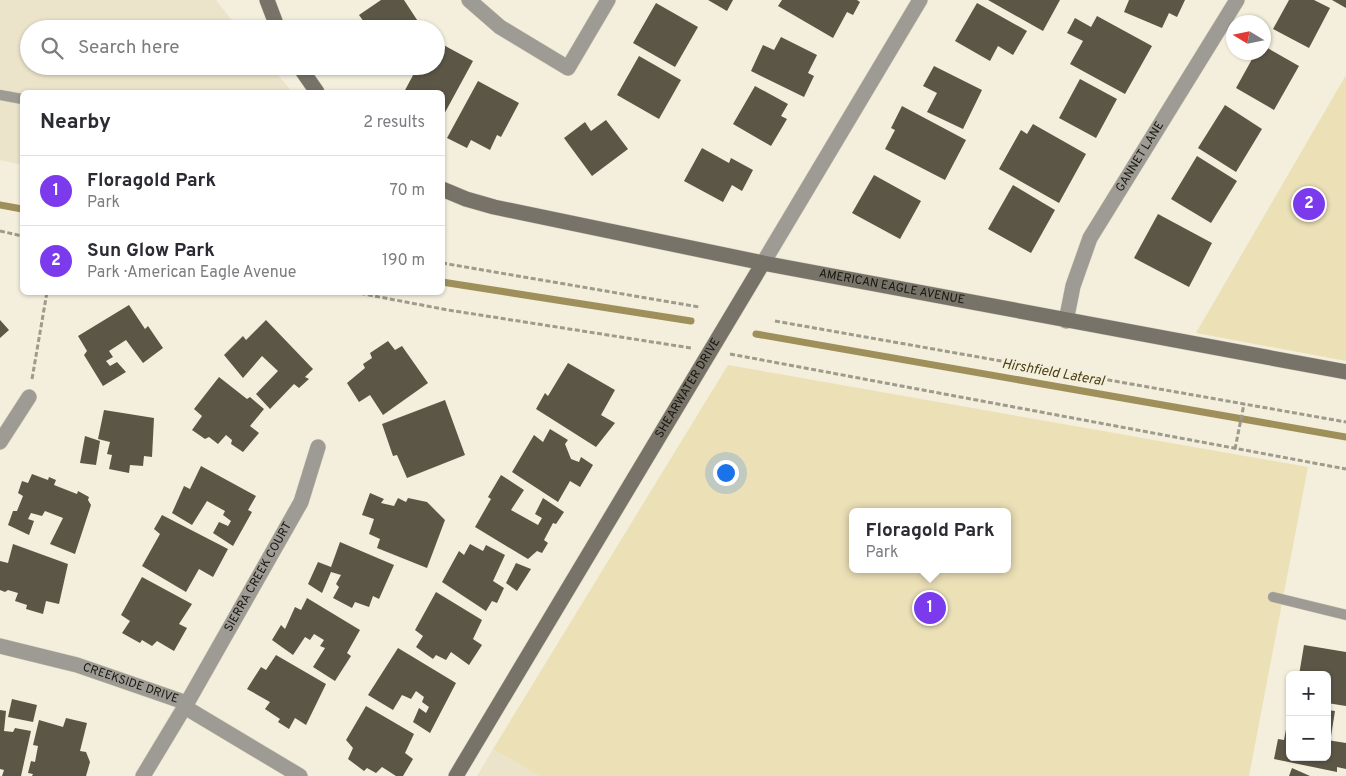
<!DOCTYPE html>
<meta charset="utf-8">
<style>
:root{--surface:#fff;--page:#f2f2f3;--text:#2b2b33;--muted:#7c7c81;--line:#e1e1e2;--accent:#7c3aed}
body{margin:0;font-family:Overpass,sans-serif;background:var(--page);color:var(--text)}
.controls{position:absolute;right:15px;bottom:15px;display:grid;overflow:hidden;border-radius:8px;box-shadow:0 1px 4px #0004}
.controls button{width:45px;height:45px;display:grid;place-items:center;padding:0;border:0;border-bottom:1px solid var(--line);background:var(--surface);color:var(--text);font:25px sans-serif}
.compass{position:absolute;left:1226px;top:15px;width:45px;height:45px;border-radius:50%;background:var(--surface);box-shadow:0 1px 4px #0004;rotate:280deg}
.you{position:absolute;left:725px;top:472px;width:18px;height:18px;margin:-12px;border:4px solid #fff;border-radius:50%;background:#1a73e8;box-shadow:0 0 0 8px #1a73e833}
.badge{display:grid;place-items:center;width:32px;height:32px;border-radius:50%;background:var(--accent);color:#fff;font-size:16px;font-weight:700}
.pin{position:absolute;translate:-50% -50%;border:2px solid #fff;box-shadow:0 1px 5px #0006}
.popup{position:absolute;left:849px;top:508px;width:162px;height:65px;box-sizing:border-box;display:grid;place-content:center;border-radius:8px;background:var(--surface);filter:drop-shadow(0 1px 4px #0005);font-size:16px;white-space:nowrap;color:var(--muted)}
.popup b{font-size:19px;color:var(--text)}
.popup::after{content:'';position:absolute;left:50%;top:100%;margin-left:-10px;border:10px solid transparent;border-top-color:var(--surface)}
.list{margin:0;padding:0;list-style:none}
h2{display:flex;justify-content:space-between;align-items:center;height:65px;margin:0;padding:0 20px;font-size:21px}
h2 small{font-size:16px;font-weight:400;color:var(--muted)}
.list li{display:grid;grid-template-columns:32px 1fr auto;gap:15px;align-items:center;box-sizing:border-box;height:70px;padding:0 20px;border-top:1px solid var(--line)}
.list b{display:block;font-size:19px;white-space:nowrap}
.list p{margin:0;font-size:16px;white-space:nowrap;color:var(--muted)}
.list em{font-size:16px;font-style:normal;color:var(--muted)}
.icon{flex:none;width:28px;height:28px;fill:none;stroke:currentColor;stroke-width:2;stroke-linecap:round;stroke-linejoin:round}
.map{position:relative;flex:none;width:1346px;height:776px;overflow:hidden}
.search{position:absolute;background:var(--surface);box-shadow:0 1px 4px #0004;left:20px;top:20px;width:425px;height:55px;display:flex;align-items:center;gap:12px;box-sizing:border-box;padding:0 18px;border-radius:28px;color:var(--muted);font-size:19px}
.panel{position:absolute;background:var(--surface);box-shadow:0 1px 4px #0004;left:20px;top:90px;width:425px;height:205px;border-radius:8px}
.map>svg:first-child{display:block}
.built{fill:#ebe4ca}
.green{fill:#ece0b7;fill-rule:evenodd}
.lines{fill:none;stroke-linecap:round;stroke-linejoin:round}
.stream{stroke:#9f905b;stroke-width:7}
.building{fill:#5b5646}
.lane-casing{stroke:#d1ccbb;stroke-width:11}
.street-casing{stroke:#d1ccbb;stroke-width:16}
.secondary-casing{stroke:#d1ccbb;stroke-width:16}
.path{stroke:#9e9a8c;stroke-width:3;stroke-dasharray:5 2.5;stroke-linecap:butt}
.lane{stroke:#9d9b93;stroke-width:10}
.street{stroke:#9d9b93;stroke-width:15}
.secondary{stroke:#777368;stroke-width:15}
.labels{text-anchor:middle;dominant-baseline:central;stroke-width:5;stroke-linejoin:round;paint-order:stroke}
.street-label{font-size:12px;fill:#17150f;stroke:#f4efdc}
.water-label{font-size:14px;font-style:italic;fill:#4c4116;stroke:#f4efdc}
</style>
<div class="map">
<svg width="1346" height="776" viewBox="0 0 1346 776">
<rect width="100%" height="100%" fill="#f4efdc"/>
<!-- built -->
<g class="built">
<polygon points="0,0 216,0 239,29 29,29 29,66 271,66 292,92 22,92 22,165 0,160"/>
<polygon points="493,749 539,776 477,776"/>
</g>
<!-- green -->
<g class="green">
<polygon points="1346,75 1346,361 1196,333"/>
<path d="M 728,365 L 1308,467 L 1249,776 L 539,776 L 493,749 ZM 852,512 L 1008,512 L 1008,569 L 852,569 Z"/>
</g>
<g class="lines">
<!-- stream -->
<g class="stream">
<polyline points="0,205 22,209"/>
<polyline points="442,282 691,321"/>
<polyline points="756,334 1346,437"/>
</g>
</g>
<!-- building -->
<g class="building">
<polygon points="381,0 404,0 421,26 417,29 369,29 359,15"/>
<polygon points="708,0 733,0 727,11"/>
<polygon points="782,0 857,0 860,2 853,15 847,12 833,38 778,6"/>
<polygon points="988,0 1060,0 1043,31"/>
<polygon points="1129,0 1185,0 1177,17 1169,13 1162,28 1124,12"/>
<polygon points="1289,0 1314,0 1330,8 1309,48 1273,29"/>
<polygon points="1332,0 1346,0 1346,8"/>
<polygon points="656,3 698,27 675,67 633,43"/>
<polygon points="977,3 1027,31 1013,55 998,46 990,61 955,41"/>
<polygon points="1097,16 1152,46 1125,94 1070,64 1083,41 1067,33 1075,18 1091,27"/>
<polygon points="781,37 817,55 808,73 814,76 804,97 751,71 763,45 774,50"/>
<polygon points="436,41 473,61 442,118 442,92 404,92 418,66 436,66"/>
<polygon points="1264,46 1299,66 1274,110 1236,88 1256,52 1264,52"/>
<polygon points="639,56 681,80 659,119 617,95"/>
<polygon points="934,66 982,90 963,129 927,112 937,93 923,86"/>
<polygon points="1080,79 1117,99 1096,138 1059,118"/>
<polygon points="478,81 519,103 501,137 497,135 490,150 471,140 467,148 447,138"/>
<polygon points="755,86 788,104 781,116 787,119 771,146 733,124"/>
<polygon points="1225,105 1262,129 1236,172 1198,148"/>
<polygon points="902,106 966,140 945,180 885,149 895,130 891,128"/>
<polygon points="606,120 628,149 592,176 564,138 585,122 591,131"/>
<polygon points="1033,124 1086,154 1059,203 999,169 1021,130 1027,134"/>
<polygon points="702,148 729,163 731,158 753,170 742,191 732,185 723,202 684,181"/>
<polygon points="1197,156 1237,181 1211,223 1171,199"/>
<polygon points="874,175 921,201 900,239 852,213"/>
<polygon points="1013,185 1055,210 1031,253 988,229"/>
<polygon points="1158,214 1212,243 1189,287 1134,258"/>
<polygon points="129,305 145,329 148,326 163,348 143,363 126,340 109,351 113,357 106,361 110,366 117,362 126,372 103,386 84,355 87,351 78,336"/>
<polygon points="0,320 9,330 0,338"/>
<polygon points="266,320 313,369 305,377 309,379 299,388 294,384 270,409 256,394 278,371 262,356 243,378 224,355 243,336 246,340"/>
<polygon points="388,341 395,350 402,346 428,383 383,415 370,395 359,402 347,383 365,368 363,364 372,358 370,353"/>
<polygon points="568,363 615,390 601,415 615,423 596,447 536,409 545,393 548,396"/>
<polygon points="219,377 247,399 250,397 264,409 250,426 259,433 243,452 231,444 232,440 226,435 218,444 209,437 205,439 192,430 202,416 194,409"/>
<polygon points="445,400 465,455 407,478 397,455 393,456 382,424"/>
<polygon points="104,410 154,418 152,457 144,456 143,466 130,465 129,473 109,469 112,455 107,454 110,442 98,439"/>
<polygon points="550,429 568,440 565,444 571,459 579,462 581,457 593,465 580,487 570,481 558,502 512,472 534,435 543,442"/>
<polygon points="85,436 100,441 96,465 80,463"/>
<polygon points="201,466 256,496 248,510 252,512 233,546 213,533 219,522 228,526 231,521 223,515 225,511 207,501 192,525 172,513 184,486 190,489"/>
<polygon points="32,474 48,480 49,477 56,480 54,485 77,494 78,491 89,497 88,500 91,505 75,554 50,544 63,518 45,511 42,516 31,513 28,519 34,521 29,535 8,525 13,511 17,511 23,496 18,493 22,481 28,483"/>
<polygon points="501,475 524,490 511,510 538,525 542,518 535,514 543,498 564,512 556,524 553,523 544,540 548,543 542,553 537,551 528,559 475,527 491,499 488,497"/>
<polygon points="370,493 384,499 381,503 394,506 398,498 406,502 408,498 427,502 445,520 427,568 377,548 380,539 369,534 374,519 362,515"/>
<polygon points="162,515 228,549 213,577 199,569 186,592 142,566 160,534 154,529"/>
<polygon points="340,542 394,565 379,599 373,596 369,607 355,602 352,608 333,598 339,587 336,584 341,575 331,572 322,593 308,584 318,562 331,567"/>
<polygon points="13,544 68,564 59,604 46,601 43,614 26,609 27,605 15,601 18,593 8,590 5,592 0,590 0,561 8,563"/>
<polygon points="470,544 483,551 486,545 505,555 493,581 504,588 497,603 492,601 486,611 442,582 459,551 464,555"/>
<polygon points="516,563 531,569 517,591 506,583"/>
<polygon points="142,577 192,604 179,624 187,628 174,651 157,641 152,646 142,640 140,643 122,633 130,621 121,615"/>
<polygon points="436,592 482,620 473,639 482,645 469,665 451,652 446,660 436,655 433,659 416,647 423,636 415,630"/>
<polygon points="307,598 360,630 347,653 351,656 335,681 313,667 325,648 320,646 324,640 314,634 310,640 305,637 293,655 272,640 281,625 285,629 295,607 301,610"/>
<polygon points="1304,645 1346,652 1346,706 1327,703 1327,675 1299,675"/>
<polygon points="398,648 456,683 430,733 413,722 419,708 426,713 429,707 422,702 424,697 416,691 411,699 402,695 393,710 368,695"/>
<polygon points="276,655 326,684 306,725 295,718 289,729 278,722 280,719 265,709 270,702 247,689 261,667 266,670"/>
<polygon points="12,699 37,705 33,722 8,717"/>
<polygon points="366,706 414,734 405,753 413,759 403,776 396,776 382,767 376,773 367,768 364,771 348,759 353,748 346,740"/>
<polygon points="0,710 6,711 4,731 13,732 15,728 31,731 21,776 2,776 4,770 0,769"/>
<polygon points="1327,710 1335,711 1331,736 1327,735"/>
<polygon points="1289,713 1290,757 1327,757 1327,740 1346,743 1346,769 1337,767 1337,772 1274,759 1278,739 1284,740"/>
<polygon points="66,718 87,723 80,751 86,752 90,762 86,776 32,776 33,774 28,773 31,761 35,762 38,746 33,745 39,720 63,727"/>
<polygon points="1292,768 1310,776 1289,776"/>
</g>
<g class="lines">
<!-- lane casing -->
<g class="lane-casing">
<g id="lane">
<polyline points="0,95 22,99"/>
<polyline points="1273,597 1346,615"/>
</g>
</g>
<!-- street casing -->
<g class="street-casing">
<g id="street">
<polyline points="469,0 500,27 568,68 608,0"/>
<polyline points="763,263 920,0"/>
<path id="s1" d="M 1066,321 L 1073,286 L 1090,238 L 1237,0"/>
<polyline points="0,442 29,397"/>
<path id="s2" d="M 0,646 L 77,665 L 187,703 L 188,709 L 300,776"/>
<path id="s3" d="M 143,776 L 187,703 L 301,502 L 318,447"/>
</g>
</g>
<!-- secondary casing -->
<g class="secondary-casing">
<g id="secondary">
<polyline points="267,0 278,29"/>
<polyline points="299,66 317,92"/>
<path id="s4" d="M 442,189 L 466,199 L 494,207 L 763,263 L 1346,372"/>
<path id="s5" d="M 456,776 L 763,263"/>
</g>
</g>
<!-- path -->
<g class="path">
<polyline points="0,231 22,236"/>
<polyline points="442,263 699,307"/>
<polyline points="353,292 448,310 691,348"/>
<polyline points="775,321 1346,422"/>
<polyline points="730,354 1346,469"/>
<polyline points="32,379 47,292"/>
<polyline points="1235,449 1244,404"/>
</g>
<!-- lane -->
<use href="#lane" class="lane"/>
<!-- street -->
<use href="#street" class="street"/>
<!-- secondary -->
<use href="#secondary" class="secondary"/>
</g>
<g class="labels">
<!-- street labels -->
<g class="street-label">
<text stroke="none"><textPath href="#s1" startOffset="182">GANNET LANE</textPath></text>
<text stroke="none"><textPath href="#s4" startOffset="461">AMERICAN EAGLE AVENUE</textPath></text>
<text stroke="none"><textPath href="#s5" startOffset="452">SHEARWATER DRIVE</textPath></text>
<text stroke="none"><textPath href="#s3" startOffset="230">SIERRA CREEK COURT</textPath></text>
<text stroke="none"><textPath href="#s2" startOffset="136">CREEKSIDE DRIVE</textPath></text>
</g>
<!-- water labels -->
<g class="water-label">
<text transform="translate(1053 373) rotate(10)">Hirshfield Lateral</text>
</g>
</g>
</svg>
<div class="controls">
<button>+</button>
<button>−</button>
</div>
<svg class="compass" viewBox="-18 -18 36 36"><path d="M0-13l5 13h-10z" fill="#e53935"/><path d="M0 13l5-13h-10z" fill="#7c7c81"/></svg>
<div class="you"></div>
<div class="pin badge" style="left:930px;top:608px">1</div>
<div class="popup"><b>Floragold Park</b>Park</div>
<div class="pin badge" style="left:1309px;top:204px">2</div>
<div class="search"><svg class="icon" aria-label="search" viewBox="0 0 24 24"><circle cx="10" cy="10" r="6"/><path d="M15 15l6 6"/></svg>Search here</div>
<section class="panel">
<h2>Nearby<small>2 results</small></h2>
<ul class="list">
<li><span class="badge">1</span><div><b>Floragold Park</b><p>Park</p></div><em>70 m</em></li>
<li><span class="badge">2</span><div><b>Sun Glow Park</b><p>Park · American Eagle Avenue</p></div><em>190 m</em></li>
</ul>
</section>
</div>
